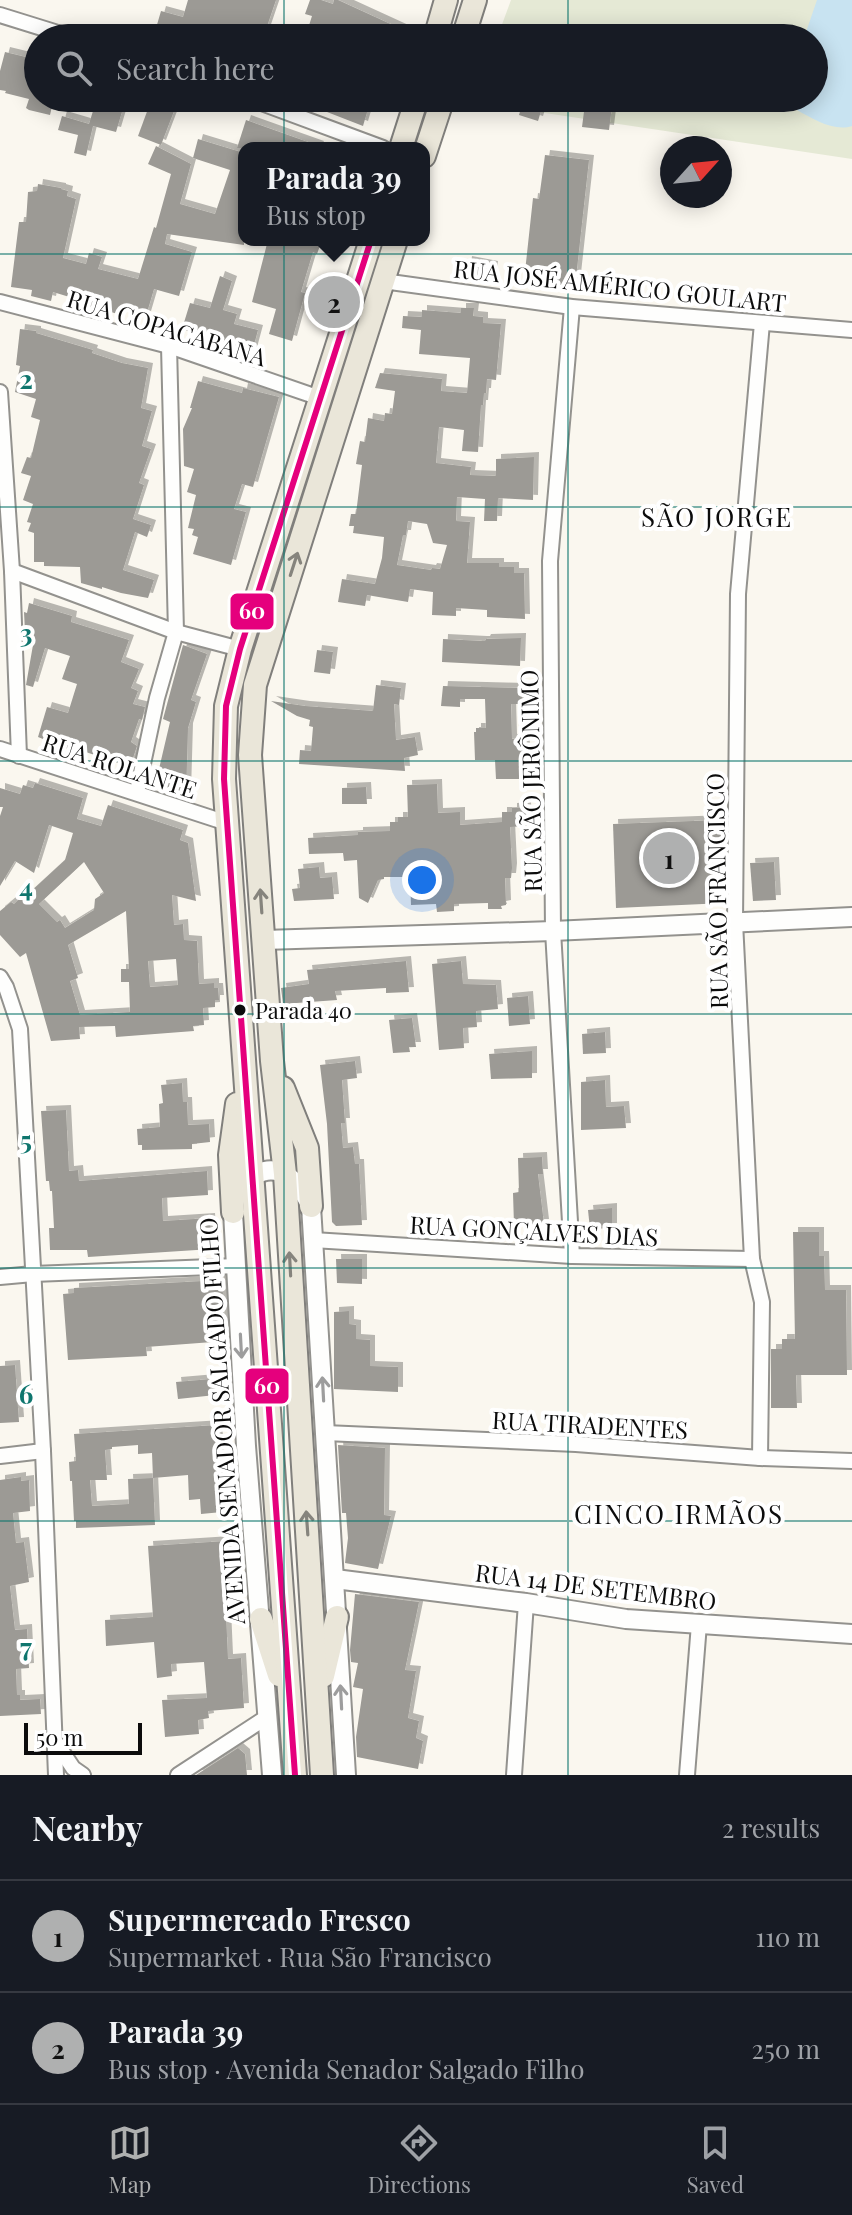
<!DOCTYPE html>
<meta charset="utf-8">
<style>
:root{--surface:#171b24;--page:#20242c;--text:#f1f3f6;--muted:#9ea1a6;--line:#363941;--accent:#afb0b0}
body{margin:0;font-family:"Playfair Display",serif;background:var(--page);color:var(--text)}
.compass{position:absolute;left:660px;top:136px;width:72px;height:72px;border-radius:50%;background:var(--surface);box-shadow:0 4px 20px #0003;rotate:63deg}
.scale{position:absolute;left:24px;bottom:20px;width:118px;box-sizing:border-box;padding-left:8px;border:4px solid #0c0c0c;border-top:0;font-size:22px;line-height:28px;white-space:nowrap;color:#0c0c0c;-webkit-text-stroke:6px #fff;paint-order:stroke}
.you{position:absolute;left:422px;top:880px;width:28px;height:28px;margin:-20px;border:6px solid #fff;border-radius:50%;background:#1a73e8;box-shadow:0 0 0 12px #1a73e833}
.badge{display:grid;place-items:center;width:52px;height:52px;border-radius:50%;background:var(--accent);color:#111;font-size:26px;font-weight:700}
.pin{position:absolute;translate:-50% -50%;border:4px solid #fff;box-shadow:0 2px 8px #0006}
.popup{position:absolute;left:238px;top:142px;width:192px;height:104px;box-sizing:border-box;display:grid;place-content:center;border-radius:16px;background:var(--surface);filter:drop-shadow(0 2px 6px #0005);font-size:26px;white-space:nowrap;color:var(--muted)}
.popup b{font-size:30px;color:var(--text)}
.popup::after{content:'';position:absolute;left:50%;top:100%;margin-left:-16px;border:16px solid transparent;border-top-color:var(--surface)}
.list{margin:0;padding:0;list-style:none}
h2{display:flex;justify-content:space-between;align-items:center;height:104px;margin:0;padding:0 32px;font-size:34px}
h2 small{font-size:26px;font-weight:400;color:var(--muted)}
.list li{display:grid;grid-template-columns:52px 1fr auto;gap:24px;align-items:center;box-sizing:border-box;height:112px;padding:0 32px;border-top:2px solid var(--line)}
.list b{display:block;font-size:30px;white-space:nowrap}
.list p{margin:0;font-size:26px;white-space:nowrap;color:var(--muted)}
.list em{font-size:26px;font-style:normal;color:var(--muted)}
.icon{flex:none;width:44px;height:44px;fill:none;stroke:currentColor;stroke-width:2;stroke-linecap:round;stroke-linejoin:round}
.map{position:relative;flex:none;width:852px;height:1775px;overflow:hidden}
.search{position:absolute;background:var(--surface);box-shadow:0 4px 20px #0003;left:24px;right:24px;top:24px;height:88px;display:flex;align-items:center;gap:20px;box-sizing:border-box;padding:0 28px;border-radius:44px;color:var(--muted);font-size:30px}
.sheet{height:328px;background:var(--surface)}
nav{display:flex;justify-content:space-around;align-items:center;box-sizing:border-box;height:112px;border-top:2px solid var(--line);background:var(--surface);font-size:22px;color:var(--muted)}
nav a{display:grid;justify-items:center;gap:4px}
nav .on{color:var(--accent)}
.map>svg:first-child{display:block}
.cemetery{fill:#e5e9d5}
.water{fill:#c8e3f1}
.building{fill:#9c9a95;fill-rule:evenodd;filter:url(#shadow)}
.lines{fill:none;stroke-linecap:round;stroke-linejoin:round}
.minor-casing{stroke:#93928e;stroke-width:18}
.tertiary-casing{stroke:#93928e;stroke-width:22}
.primary-casing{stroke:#807f7c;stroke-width:26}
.minor{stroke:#fefefd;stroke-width:14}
.tertiary{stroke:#fefefd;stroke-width:18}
.primary{stroke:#eae6d9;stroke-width:22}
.bus-1-casing{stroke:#fff;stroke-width:12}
.bus-1{stroke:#e5007d;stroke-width:6}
.oneway{stroke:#86847d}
.oneway2{stroke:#9d9d9d}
.grid{fill:none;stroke:#0f766e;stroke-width:2;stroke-opacity:0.55}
.bus-dot{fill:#0c0c0c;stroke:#fff;stroke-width:3}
.labels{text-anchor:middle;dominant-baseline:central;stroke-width:8;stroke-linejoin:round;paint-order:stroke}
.bus-label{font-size:22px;fill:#0c0c0c;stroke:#fff;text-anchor:start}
.street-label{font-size:24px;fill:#0c0c0c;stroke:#fff}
.neighbourhood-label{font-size:26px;letter-spacing:2px;fill:#0c0c0c;stroke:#fff}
.grid-label{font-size:26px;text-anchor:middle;font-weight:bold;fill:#0f766e;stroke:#fff;stroke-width:8;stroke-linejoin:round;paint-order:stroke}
.line-badge{stroke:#fff;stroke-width:3}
.badge-label{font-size:22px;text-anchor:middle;font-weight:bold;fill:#fff}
</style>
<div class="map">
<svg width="852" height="1775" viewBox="0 0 852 1775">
<defs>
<filter id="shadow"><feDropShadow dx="5" dy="-5" stdDeviation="0" flood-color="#0004"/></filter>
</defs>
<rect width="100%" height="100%" fill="#faf7ef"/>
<!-- cemetery -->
<polygon class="cemetery" points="511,0 852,0 852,159 472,102 474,98 814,98 814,38 497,38"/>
<!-- water -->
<path class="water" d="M 817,0 L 852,0 L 852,126 C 834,132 813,119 797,110 L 796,98 L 814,98 L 814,38 L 804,38 Z"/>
<!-- building -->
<g class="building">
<polygon points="188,0 276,0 263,38 164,38 154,35 161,11 183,17"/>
<polygon points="310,0 321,0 333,4 334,0 338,0 421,38 305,38 312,16 305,14"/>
<polygon points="5,52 38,60 38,98 54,98 50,115 29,110 26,108 29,99 5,93 6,91 0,90 0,71"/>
<polygon points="97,98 126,98 116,132 93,126 86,156 74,153 78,135 58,130 62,116 89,124"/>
<polygon points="152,98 179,98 161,145 138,136"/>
<polygon points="291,98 361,98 370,102 363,126"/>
<polygon points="524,98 545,98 538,121 519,115"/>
<polygon points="591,98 613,98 609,130 582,127 585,104 590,105"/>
<polygon points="246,120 319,146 318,148 237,148"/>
<polygon points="198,139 244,153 244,245 167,234 165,244 192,252 179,296 154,289 146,316 120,308 118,314 85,305 86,302 53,292 51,301 31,296 32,290 11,287 19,222 26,222 28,192 37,191 38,184 61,188 61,189 68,191 67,196 76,199 63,258 86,264 89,253 102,257 98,269 138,279 154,227 156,228 171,174 148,164 156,146 191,164 180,204 215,214 230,170 193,158"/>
<polygon points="545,155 589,160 575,287 552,284 552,287 528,285 528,282 524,281 533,198 539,199"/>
<polygon points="268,240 322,240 317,254 313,252 301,292 305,293 292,341 269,334 276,309 252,302"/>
<polygon points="467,261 493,266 491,280 465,276"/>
<polygon points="220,276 232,281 223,310 237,314 234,324 258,330 251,356 237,352 238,348 212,341 210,347 198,344 201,335 182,329 190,303 210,308"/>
<path d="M 461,308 L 474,308 L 473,316 L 483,317 L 483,323 L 501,324 L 496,380 L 487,379 L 486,393 L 484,393 L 483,405 L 481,405 L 478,452 L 462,451 L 464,430 L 439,427 L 436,463 L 471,467 L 470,475 L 496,476 L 496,459 L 534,457 L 533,500 L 498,498 L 497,521 L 484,521 L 485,499 L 457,497 L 456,521 L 470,522 L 467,563 L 499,563 L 499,567 L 514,567 L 514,573 L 524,573 L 525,619 L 487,617 L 487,610 L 456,608 L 456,616 L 432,615 L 433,592 L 410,589 L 408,602 L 367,595 L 365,606 L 338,602 L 342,579 L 375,584 L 382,558 L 384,537 L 353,533 L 354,526 L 349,526 L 351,514 L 356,514 L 362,465 L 356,464 L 360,441 L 365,442 L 368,418 L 384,421 L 385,413 L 392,414 L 395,391 L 375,388 L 380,373 L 442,379 L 441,391 L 467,393 L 470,358 L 419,354 L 421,330 L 402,328 L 403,316 L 422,317 L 422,310 L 461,313 ZM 408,521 L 427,524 L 433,543 L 447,545 L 440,569 L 432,568 L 431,570 L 397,565 L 403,535 L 406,535 Z"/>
<polygon points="20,329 36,331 36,333 93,350 92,353 122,363 148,368 141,408 152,411 142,446 151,449 139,483 144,485 133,519 151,525 147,537 135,532 123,570 154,580 148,598 121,593 102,587 102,589 81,583 80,567 44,566 44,562 34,562 34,533 28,531 31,523 27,522 33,504 23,500 31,476 21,473 27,457 31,458 40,420 31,417 36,399 15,392 20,366 16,365"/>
<polygon points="198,381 242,393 243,388 279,397 253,487 242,484 234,509 246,512 231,565 193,554 198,537 192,535 194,529 188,528 196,495 187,492 194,469 184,466 183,429 192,408 190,408"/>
<polygon points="29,603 72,616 71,622 129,640 121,662 139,669 131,688 138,691 133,704 145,707 142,720 139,719 131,742 137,746 130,767 74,748 73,751 38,737 47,707 68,713 77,684 62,679 70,656 45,648 33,687 26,685 33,645 29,643 32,634 25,632 24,612 27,613"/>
<polygon points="521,638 520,666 442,662 443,639 482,641 485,641 486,639"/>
<polygon points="183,645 207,654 191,700 196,702 188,728 186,797 155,786 170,722 163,719"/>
<polygon points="317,650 333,652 330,674 314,672"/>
<polygon points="376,685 401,688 399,705 394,704 396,740 415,737 418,755 404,758 405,771 299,764 300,750 311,751 313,727 309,726 310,720 297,716 271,701 305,706 373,711"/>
<polygon points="443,686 522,688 522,704 511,704 512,739 525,738 524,772 521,771 521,779 496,779 495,760 475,760 474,732 476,732 476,728 486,728 485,699 460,699 460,707 441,706"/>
<path d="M 35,783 L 83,798 L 77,819 L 101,826 L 108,805 L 183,830 L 180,840 L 188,843 L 196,901 L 172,895 L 174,925 L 183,924 L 184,940 L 197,941 L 199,984 L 214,983 L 214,988 L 218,988 L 219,1000 L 215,1000 L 215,1007 L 203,1008 L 204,1025 L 193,1026 L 194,1031 L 116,1037 L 115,1026 L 79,1027 L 80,1039 L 51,1041 L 26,953 L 20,957 L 0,935 L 0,911 L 11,902 L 14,904 L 28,890 L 27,895 L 65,860 L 73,833 L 49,825 L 34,873 L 15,861 L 0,886 L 0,816 L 3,807 L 0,807 L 0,788 L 20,794 L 23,785 L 33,788 ZM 84,862 L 104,893 L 95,899 L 94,910 L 65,928 L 60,920 L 57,922 L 39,904 ZM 126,911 L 129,969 L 121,969 L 121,982 L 129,982 L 130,1012 L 80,1015 L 70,981 L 78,978 L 68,945 ZM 176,959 L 178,985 L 150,987 L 148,961 Z"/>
<polygon points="437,784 438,813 460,812 460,825 502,822 502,812 512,812 512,808 526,807 527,826 510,827 512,868 511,878 505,878 506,905 501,906 502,909 488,909 488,903 454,904 454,911 437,912 436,904 411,905 410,877 384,877 384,879 378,880 368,903 359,898 357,860 344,861 343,853 309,854 308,838 358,835 358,832 390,831 390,822 398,822 398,817 408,817 407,785"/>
<polygon points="366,787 367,804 342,804 342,788"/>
<polygon points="720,820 725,903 616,908 613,824"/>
<polygon points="774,862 776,900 753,901 750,863"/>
<polygon points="319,867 320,878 332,877 334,899 294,901 292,889 300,888 298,869"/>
<polygon points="406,961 409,992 386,993 386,988 335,991 337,1000 283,1004 281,988 309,984 307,970"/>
<polygon points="461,961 463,984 496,985 498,1009 476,1011 477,1027 463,1028 464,1048 439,1050 432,964"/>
<polygon points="528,996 530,1024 509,1026 507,998"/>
<polygon points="412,1018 416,1047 409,1047 410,1052 393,1053 389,1020"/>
<polygon points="605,1032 606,1053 583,1054 582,1034"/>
<polygon points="532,1051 532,1078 491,1079 489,1054"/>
<polygon points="355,1061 357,1078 342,1080 345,1123 341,1123 343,1148 353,1147 355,1164 359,1164 362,1225 336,1226 332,1222 327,1124 320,1065"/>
<polygon points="605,1080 606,1107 624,1106 626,1128 581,1130 581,1082"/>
<polygon points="182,1083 183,1102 187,1102 188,1125 209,1124 210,1142 192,1144 192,1149 142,1150 142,1145 138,1145 137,1129 160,1127 159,1104 163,1103 161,1085"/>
<polygon points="66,1110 69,1171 78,1170 79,1181 207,1171 208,1195 162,1198 163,1221 210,1218 212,1249 88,1257 87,1250 50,1250 49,1228 54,1228 52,1191 50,1191 49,1181 46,1181 41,1111"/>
<polygon points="542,1157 543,1174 538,1174 544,1224 514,1225 513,1193 519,1192 518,1158"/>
<polygon points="612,1208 612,1228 590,1229 588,1210"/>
<polygon points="793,1232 819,1232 819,1256 824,1256 825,1290 846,1290 847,1375 796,1375 797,1408 771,1408 771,1349 782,1349 782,1339 795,1339"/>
<polygon points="336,1259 362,1259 362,1284 337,1283"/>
<polygon points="222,1280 226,1341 146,1347 147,1356 68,1360 63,1294 74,1293 74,1288"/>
<polygon points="349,1311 349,1324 356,1325 356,1339 370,1340 370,1366 398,1367 398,1392 334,1389 334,1312"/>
<polygon points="15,1365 19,1422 0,1423 0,1366"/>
<polygon points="223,1378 225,1394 178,1399 176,1382"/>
<path d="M 217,1425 L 222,1512 L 201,1514 L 200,1499 L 189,1500 L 188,1475 L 153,1478 L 155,1525 L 76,1528 L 76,1521 L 74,1521 L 72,1481 L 70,1481 L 69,1462 L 76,1461 L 74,1434 ZM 138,1445 L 138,1454 L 152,1453 L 153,1478 L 128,1479 L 129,1504 L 92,1506 L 90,1480 L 107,1480 L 105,1450 L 112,1449 L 112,1447 Z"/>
<polygon points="338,1445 385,1448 384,1515 391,1516 378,1569 345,1563 348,1538 346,1513 342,1513"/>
<polygon points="21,1477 21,1481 29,1480 30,1511 13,1513 16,1543 24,1542 29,1582 10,1586 15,1630 27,1629 29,1668 16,1669 17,1695 20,1695 20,1700 40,1699 41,1714 0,1716 0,1480"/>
<polygon points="226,1541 228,1590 225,1591 228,1659 241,1658 244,1708 208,1711 209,1718 198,1720 199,1734 165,1737 162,1700 207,1698 204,1662 171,1664 172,1676 157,1678 154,1642 106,1646 105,1620 153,1617 148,1546"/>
<polygon points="355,1594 419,1602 405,1670 416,1671 408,1718 419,1721 416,1738 423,1741 418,1769 357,1757 356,1737 363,1689 353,1687 358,1663 351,1662 350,1650"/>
<polygon points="238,1748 245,1754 247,1775 196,1775"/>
</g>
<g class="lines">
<!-- minor casing -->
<g class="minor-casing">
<g id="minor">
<polyline points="0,15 74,38"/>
<polyline points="248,98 383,148"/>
<polyline points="383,281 572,307 852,330"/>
<polyline points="0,302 169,346 320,398"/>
<polyline points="0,392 12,571 19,756"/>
<polyline points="12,571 176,632 240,649"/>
<polyline points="0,749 227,823"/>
<polyline points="137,792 157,698 176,632 169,346"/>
<polyline points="0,977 6,987 20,1029 43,1451 56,1775"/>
<polyline points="313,1240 572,1256 752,1259"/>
<polyline points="572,1256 553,931 550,561 572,307"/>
<polyline points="0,1277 33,1274 237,1266"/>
<polyline points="325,1433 576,1444 760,1458 852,1461"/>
<polyline points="0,1456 43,1451"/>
<polyline points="760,1458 762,1302 752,1259 735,922 738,594 762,323"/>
<polyline points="55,1741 73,1768 83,1775"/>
<polyline points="178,1775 267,1717"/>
<polyline points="514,1775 526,1603"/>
<polyline points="687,1775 699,1624"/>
</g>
</g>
<!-- tertiary casing -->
<g class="tertiary-casing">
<g id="tertiary">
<polyline points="264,940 553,931 852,917"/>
<polyline points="335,1579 526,1603 626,1619 852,1634"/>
<path d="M 272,1775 L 246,1446 L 233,1212 C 234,1206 234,1199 237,1194 C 240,1186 246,1180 254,1176 C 280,1159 300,1184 311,1206 L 346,1775"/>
</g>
</g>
<!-- primary casing -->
<g class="primary-casing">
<g id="primary">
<polyline points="435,38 446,0"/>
<polyline points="463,38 475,0"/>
<polyline points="401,148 417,98"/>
<polyline points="424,156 443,98"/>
<polyline points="283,1088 307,1148 311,1206"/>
<polyline points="233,1212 230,1155 237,1104"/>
<polyline points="261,1619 279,1675"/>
<polyline points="323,1676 337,1617"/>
<polyline points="295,1775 224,779 226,706 240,649 371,240"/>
<polyline points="322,1775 285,1174 272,1061 250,755 255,685 396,240"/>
</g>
</g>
<!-- minor -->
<use href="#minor" class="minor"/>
<!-- tertiary -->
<use href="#tertiary" class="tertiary"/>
<!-- primary -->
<use href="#primary" class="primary"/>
<!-- bus-1 casing -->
<g class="bus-1-casing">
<polyline id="bus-1" points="295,1775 224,779 226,706 240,649 371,240"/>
</g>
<!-- bus-1 -->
<use href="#bus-1" class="bus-1"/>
</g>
<!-- one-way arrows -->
<defs><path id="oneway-shaft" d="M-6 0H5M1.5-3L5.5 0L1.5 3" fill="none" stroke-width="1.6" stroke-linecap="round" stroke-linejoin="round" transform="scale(2)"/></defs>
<g class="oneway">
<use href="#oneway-shaft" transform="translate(294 564) rotate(-72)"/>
<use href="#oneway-shaft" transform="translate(261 901) rotate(-94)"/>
<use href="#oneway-shaft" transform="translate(290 1264) rotate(-93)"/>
<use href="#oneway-shaft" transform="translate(307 1523) rotate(-94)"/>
</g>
<g class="oneway2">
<use href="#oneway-shaft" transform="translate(241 1346) rotate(87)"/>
<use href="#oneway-shaft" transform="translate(323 1389) rotate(-93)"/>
<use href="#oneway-shaft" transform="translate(341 1697) rotate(-93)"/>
</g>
<!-- grid -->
<path class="grid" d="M 284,0 L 284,38M 568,0 L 568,38M 284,98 L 284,1775M 568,98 L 568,1775M 0,254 L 852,254M 0,507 L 852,507M 0,761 L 852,761M 0,1014 L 852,1014M 0,1268 L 852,1268M 0,1521 L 852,1521"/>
<!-- markers -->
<circle class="bus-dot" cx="240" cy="1010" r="7"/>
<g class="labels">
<!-- bus labels -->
<g class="bus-label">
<text x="255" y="1010">Parada 40</text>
</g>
<!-- street labels -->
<g class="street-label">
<text transform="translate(620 285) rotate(6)">RUA JOSÉ AMÉRICO GOULART</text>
<text transform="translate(167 327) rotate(17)">RUA COPACABANA</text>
<text transform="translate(120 765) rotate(18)">RUA ROLANTE</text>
<text transform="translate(530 781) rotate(-91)">RUA SÃO JERÔNIMO</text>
<text transform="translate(716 891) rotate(-91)">RUA SÃO FRANCISCO</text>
<text transform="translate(534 1230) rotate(3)">RUA GONÇALVES DIAS</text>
<text transform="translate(221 1421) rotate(-94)">AVENIDA SENADOR SALGADO FILHO</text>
<text transform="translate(590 1424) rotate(3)">RUA TIRADENTES</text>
<text transform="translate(596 1586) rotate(7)">RUA 14 DE SETEMBRO</text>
</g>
<!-- neighbourhood labels -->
<g class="neighbourhood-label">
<text x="717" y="516">SÃO JORGE</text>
<text x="679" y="1513">CINCO IRMÃOS</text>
</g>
</g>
<g class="grid-label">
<text x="26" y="389">2</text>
<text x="26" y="643">3</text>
<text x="26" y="897">4</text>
<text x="26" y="1150">5</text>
<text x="26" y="1404">6</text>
<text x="26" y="1657">7</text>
</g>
<g class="line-badge">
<rect x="229" y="592" width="46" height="39" rx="8" fill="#e5007d"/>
<rect x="244" y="1367" width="46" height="38" rx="8" fill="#e5007d"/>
</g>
<g class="badge-label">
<text x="252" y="619">60</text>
<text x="267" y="1394">60</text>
</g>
</svg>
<svg class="compass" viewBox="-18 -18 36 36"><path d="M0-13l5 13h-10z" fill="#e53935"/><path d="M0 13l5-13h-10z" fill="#9ea1a6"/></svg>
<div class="scale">50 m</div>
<div class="you"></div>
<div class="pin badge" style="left:669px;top:858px">1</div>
<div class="pin badge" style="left:334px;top:302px">2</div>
<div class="popup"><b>Parada 39</b>Bus stop</div>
<div class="search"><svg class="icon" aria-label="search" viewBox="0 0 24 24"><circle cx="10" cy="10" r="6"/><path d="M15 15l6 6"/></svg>Search here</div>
</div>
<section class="sheet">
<h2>Nearby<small>2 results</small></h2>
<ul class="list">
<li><span class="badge">1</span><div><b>Supermercado Fresco</b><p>Supermarket · Rua São Francisco</p></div><em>110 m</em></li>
<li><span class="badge">2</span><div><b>Parada 39</b><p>Bus stop · Avenida Senador Salgado Filho</p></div><em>250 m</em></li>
</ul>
</section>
<nav>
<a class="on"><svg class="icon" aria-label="map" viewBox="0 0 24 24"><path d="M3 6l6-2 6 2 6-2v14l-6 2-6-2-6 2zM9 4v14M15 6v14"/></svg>Map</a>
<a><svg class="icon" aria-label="directions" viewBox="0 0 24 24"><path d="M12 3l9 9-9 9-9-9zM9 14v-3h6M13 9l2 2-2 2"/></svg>Directions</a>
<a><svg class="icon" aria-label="saved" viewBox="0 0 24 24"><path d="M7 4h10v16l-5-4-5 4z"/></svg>Saved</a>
</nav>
